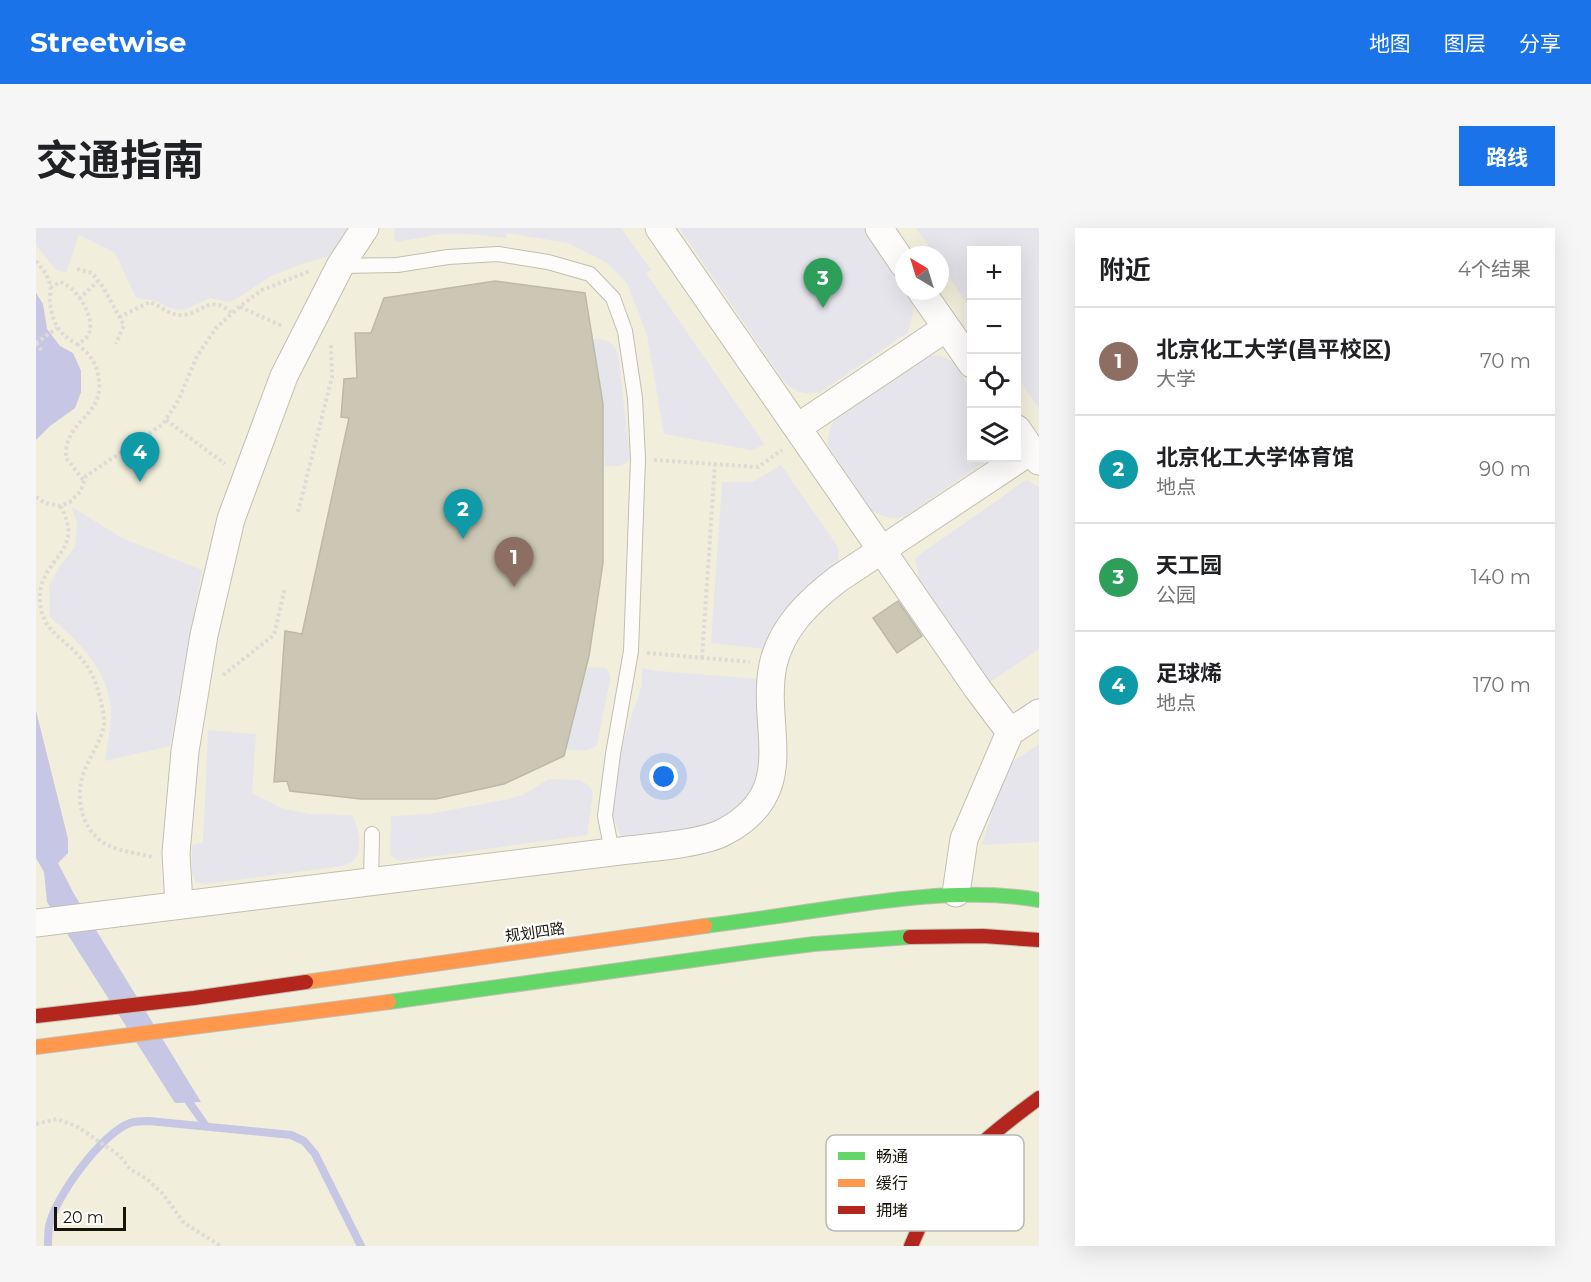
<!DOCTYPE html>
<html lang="zh">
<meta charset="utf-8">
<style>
:root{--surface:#fff;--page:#f6f6f6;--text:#202124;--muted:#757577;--line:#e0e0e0;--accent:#1a73e8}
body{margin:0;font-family:Montserrat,"Noto Sans SC",sans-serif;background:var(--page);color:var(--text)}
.controls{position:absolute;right:18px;top:18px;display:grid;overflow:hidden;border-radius:0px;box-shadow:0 6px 24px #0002}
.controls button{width:54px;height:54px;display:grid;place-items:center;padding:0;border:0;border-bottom:2px solid var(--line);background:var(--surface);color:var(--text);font:30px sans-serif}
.compass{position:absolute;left:859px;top:18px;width:54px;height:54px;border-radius:50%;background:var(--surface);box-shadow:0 6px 24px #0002;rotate:322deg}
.scale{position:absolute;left:18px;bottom:15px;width:72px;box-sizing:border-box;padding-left:6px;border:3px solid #171409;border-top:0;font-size:16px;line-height:21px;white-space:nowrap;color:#171409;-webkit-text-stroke:4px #fff;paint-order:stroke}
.you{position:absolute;left:628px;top:549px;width:21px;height:21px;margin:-15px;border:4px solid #fff;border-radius:50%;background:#1a73e8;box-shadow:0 0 0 9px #1a73e833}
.badge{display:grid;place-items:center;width:39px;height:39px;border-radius:50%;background:var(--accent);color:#fff;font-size:20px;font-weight:700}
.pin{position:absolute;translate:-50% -50px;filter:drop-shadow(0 2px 3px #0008)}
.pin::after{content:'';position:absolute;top:32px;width:21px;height:18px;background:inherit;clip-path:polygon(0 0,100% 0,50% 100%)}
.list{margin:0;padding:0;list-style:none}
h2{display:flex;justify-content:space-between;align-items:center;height:78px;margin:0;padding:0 24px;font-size:26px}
h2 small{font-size:20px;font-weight:400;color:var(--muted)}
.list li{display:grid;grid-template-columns:39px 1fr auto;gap:18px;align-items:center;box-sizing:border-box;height:108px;padding:0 24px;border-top:2px solid var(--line)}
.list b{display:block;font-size:22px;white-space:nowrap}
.list p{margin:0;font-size:20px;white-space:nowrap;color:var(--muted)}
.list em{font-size:20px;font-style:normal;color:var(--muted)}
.icon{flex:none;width:33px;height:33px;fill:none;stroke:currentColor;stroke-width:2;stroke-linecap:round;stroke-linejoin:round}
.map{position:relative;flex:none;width:1003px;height:1018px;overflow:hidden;border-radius:0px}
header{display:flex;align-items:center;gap:36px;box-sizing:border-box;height:84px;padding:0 30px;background:var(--accent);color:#fff}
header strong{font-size:28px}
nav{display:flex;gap:33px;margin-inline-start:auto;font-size:21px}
.intro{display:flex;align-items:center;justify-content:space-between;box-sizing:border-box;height:144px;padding:0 36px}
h1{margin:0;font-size:42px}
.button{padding:15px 27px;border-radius:0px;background:var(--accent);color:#fff;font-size:21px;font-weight:700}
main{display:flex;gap:36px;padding:0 36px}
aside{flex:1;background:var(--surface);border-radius:0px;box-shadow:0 6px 24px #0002}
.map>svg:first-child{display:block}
.green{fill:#e6e5ec}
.water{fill:#c7c6e4}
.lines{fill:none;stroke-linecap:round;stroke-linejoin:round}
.stream{stroke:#c7c6e4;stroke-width:8}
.building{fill:#cbc7b4;stroke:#bcb9ab;stroke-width:1.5}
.lane-casing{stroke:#c2bfb1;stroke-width:16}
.street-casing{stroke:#c2bfb1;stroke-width:29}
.fast-casing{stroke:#c2bfb1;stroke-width:16}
.slow-casing{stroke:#c2bfb1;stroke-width:16}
.jam-casing{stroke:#c2bfb1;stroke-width:16}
.path{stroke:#dddbd6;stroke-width:4;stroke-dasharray:3 3;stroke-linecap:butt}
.lane{stroke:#fdfcfa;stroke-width:14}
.street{stroke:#fdfcfa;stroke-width:27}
.fast{stroke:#63d668;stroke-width:14}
.slow{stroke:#ff974d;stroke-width:14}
.jam{stroke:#b3261e;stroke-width:14}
.labels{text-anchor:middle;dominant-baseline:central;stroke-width:4.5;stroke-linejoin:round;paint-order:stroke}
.street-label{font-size:15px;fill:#171409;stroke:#fff}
.key{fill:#fff;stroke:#b9b8b5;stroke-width:1.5}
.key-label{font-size:16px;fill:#171409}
</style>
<header>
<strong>Streetwise</strong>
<nav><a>地图</a><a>图层</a><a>分享</a></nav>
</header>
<div class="intro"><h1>交通指南</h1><a class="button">路线</a></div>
<main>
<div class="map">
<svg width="1003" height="1018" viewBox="0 0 1003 1018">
<rect width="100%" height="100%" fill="#f2eedc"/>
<!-- green -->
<g class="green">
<polygon points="0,0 316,0 301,26 265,36 233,49 199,72 193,74 174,70 148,82 133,80 121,73 100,70 79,25 43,7 30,45 19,41 0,17"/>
<polygon points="360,0 585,0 615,42 610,45 729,217 715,222 628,206 611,107 591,55 571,35 532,15 471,5 470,10 432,6 405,6 360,14 358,7"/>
<path d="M 643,0 L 828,0 L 868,58 L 868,63 L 872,63 L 877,75 L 877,85 L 872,104 L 785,164 C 768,168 758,164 747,152 Z"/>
<polygon points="880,0 1003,0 1003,181 981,148 981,22 936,22 935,82 904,35 904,27 899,27"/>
<path d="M 563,111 C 574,113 578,115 582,126 L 594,229 C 589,240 580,238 569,238 L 564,175 L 553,112 Z"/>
<path d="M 903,127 L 917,134 L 935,161 L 936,230 L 954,230 L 868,289 L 859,290 L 849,289 L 835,282 L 792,217 C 791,206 796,194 803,185 L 886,129 Z"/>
<polygon points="745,237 802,319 803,337 731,421 675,415 686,254 717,254"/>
<polygon points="990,252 1003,259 1003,421 954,454 945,444 883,350 879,330"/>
<path d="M 36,279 L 86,310 L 166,342 L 134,518 L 69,533 C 71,517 76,498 75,482 C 71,440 44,415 14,389 L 13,358 L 24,338 L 39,319 L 41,295 Z"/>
<path d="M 552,439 L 570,440 L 573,445 L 574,452 L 561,517 C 550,526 537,522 524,520 L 529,511 Z"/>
<polygon points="606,440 623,443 722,451 726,516 724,543 708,576 671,600 586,611 576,586 587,514 606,457"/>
<path d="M 172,502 L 220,506 L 216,565 L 248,581 L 275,586 L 316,587 C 322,598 325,614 322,626 C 320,632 313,635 307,638 L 170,656 L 160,654 L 156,646 L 156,617 L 167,615 Z"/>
<polygon points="1003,516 1003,614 946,617 966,551 975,535"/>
<polygon points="513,551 544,552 552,557 557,564 551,607 366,633 359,631 354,626 355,588 393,586 468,572 487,567"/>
</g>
<!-- water -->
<g class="water">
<polygon points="0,65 7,76 11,101 24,118 37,125 45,143 45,164 39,180 14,198 0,212"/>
<polygon points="0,483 32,611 32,625 22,635 38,666 165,874 139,875 11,674 8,644 0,630"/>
</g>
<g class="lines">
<!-- stream -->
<g class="stream">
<polyline points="148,867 170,898"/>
<path d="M 12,1018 C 12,1012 12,1005 13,999 C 18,970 66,905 94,895 C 100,893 107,893 113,893 L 255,907 L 268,913 L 279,926 L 325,1018"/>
</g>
</g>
<!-- building -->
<g class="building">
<polygon points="459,53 549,65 567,176 567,335 553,428 528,528 468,556 400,571 325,571 254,563 251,553 238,554 249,403 266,406 313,190 305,189 308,151 321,150 319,105 335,105 348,70"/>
<polygon points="862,373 886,408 861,425 837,390"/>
</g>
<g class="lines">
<!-- lane casing -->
<g class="lane-casing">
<g id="lane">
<polyline points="304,38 361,37 412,29 462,26 512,34 554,46 577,70 589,103 599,170 602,231 595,423 577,526 569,588 576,624"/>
<polyline points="335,653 336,606"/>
</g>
</g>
<!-- street casing -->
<g class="street-casing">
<g id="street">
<polyline points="623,0 941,460 974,504"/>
<polyline points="843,0 868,37"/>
<polyline points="885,63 936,136"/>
<polyline points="762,199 910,100"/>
<polyline points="981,201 1003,233"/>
<polyline points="920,665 928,611 974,504 1003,485"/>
<polyline points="143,677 140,625 149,523 168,407 195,291 248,148 304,38 329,0"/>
<path d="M 0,695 L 576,624 C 605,620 664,617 688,604 C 766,563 724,500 737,437 C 745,400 773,373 802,351 L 996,222"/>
</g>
</g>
<!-- fast casing -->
<g class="fast-casing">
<g id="fast">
<path d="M 669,698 C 716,692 763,685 810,678 C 875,669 939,661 1003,672"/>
<polyline points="353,774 722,723 778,716 874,709"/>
</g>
</g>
<!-- slow casing -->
<g class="slow-casing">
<g id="slow">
<polyline points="270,754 669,698"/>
<polyline points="0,819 353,774"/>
</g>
</g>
<!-- jam casing -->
<g class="jam-casing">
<g id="jam">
<polyline points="874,709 947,708 1003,712"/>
<polyline points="0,788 158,770 270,754"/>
<path d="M 875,1018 C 882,1002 888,986 897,972 C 923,930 964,899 1003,870"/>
</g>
</g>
<!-- path -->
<g class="path">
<path d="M 0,33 C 6,40 12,47 14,57 C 16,63 13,69 14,75 C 17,96 23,106 41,116 C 47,113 53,109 54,102 C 57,85 40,59 24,54 L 15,59"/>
<polyline points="41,41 56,45 67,59 88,97 80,116"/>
<polyline points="43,71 61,54"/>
<polyline points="204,79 246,98"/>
<path d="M 83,89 L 114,74 C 124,78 135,88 146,87 C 167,86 173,65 196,85"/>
<polyline points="0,115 21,100"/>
<polyline points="0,115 7,124"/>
<path d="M 41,116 C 52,125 59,132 62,146 C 70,184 40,187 31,216 C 30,220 30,226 30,230 L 48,253"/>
<polyline points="130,192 189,236"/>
<polyline points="618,232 722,239 746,222"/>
<polyline points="0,269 9,275 24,278 34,274 44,264 50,248 127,196 142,173 161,128 180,100 203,79 226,62 274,43"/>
<path d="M 24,278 C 52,325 1,330 4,373 C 6,403 25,408 42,427 C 51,436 57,447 61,459 C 64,470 68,483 68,495 C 67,511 55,526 49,541 C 39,566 43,599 68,615 C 81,623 101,625 116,629"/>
<polyline points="262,284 296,149 295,115"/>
<polyline points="611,425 714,434"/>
<polyline points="666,430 679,236"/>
<polyline points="187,447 238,407 249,360"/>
<polyline points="0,896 21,891 42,899 84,928 94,941 111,951 127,966 148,995 185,1018"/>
</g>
<!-- lane -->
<use href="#lane" class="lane"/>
<!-- street -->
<use href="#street" class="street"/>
<!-- fast -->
<use href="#fast" class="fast"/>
<!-- slow -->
<use href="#slow" class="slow"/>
<!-- jam -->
<use href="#jam" class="jam"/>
</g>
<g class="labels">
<!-- street labels -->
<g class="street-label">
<text transform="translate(499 704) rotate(-8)">规划四路</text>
</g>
</g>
<!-- legend -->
<rect x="790" y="907" width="198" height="96" rx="9" class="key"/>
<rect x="802" y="924" width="27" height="8" fill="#63d668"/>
<rect x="802" y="951" width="27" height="8" fill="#ff974d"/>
<rect x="802" y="978" width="27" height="8" fill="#b3261e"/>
<g class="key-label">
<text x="840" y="934">畅通</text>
<text x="840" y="961">缓行</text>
<text x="840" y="988">拥堵</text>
</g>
</svg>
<div class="controls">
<button>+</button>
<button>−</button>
<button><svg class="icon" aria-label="locate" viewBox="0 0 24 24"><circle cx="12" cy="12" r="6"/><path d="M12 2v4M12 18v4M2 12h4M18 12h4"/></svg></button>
<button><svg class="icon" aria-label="layers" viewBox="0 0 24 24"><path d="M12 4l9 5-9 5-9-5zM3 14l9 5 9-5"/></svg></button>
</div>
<svg class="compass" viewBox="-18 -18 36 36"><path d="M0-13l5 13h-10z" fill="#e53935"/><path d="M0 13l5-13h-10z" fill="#757577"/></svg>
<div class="scale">20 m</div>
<div class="you"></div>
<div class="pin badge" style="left:478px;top:359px;background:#8d6e63">1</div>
<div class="pin badge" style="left:427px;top:311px;background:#0f9aa8">2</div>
<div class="pin badge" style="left:787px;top:80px;background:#2e9e5b">3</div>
<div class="pin badge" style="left:104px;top:254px;background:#0f9aa8">4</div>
</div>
<aside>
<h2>附近<small>4个结果</small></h2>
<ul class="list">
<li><span class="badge" style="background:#8d6e63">1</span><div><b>北京化工大学(昌平校区)</b><p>大学</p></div><em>70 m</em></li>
<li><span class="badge" style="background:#0f9aa8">2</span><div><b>北京化工大学体育馆</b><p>地点</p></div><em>90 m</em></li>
<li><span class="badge" style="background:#2e9e5b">3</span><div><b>天工园</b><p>公园</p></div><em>140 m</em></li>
<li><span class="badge" style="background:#0f9aa8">4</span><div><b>足球烯</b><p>地点</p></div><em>170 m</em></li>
</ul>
</aside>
</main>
